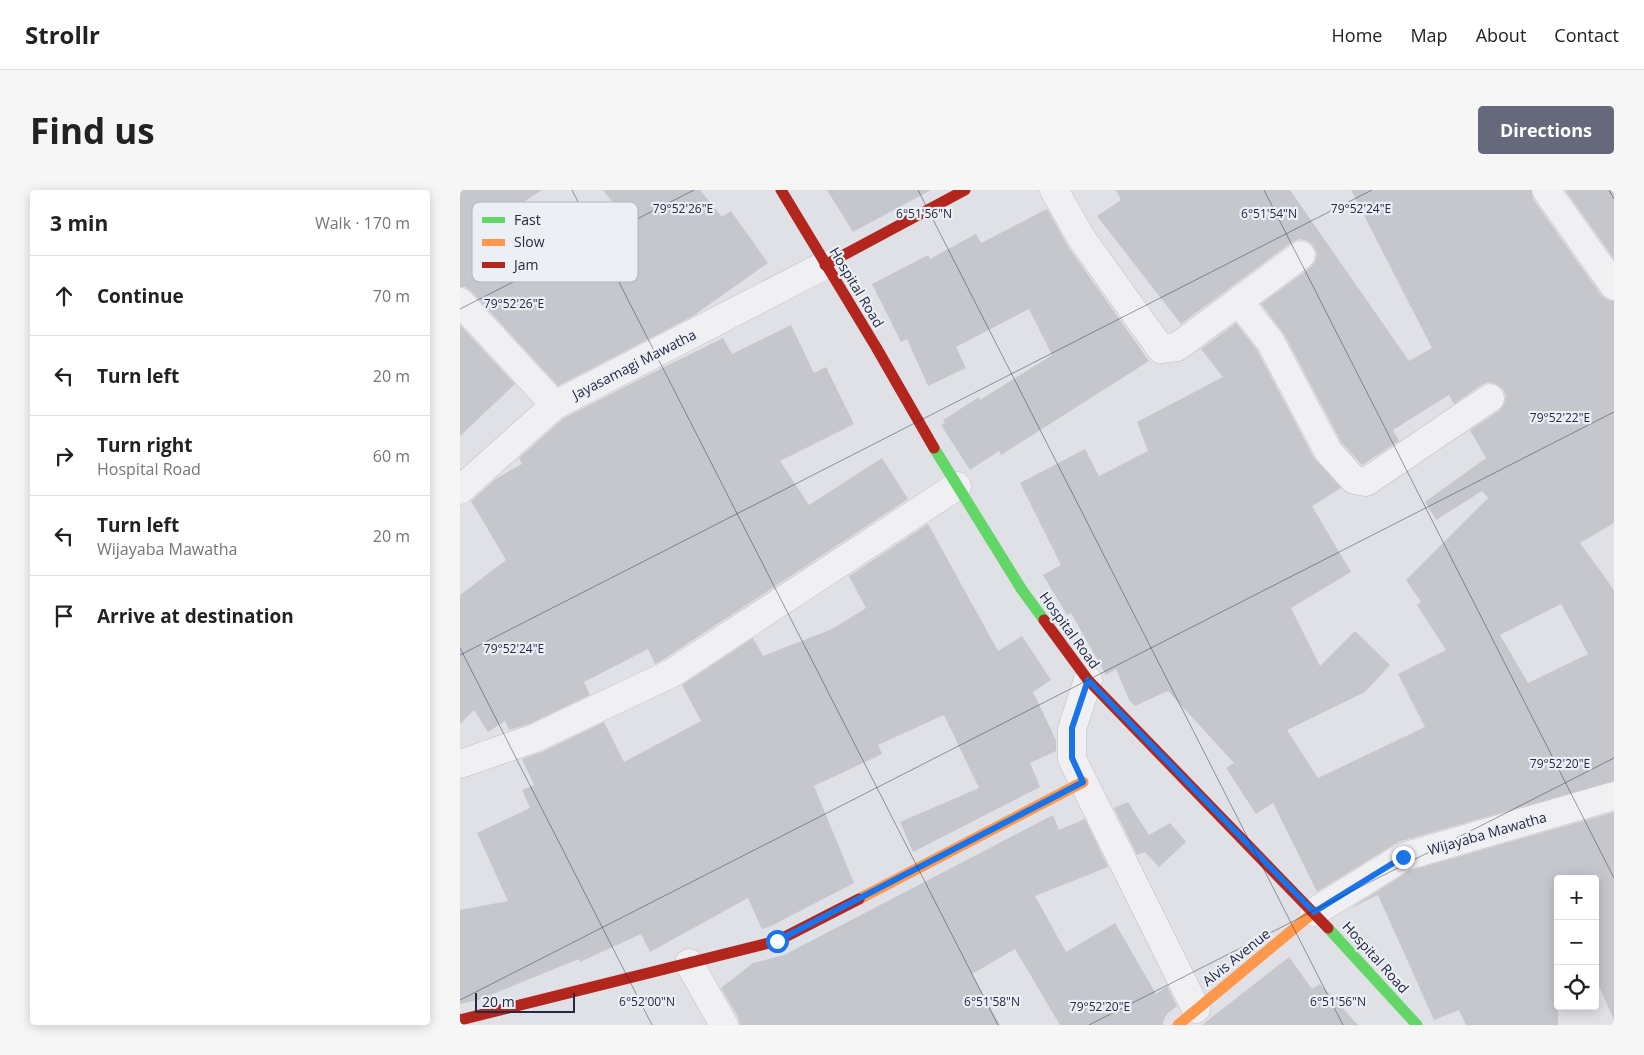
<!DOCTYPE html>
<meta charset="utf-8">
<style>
:root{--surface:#fff;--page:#f6f6f6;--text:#222;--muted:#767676;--line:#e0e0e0;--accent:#66697b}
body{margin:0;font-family:"Open Sans",sans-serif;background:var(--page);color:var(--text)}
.controls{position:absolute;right:15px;bottom:15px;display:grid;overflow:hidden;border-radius:5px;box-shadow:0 2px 12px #0003}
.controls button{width:45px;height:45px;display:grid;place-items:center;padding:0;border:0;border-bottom:1px solid var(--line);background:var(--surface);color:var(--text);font:25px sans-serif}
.scale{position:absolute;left:15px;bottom:12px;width:100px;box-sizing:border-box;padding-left:5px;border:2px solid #252941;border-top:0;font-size:14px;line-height:18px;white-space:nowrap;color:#252941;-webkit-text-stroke:4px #edeff6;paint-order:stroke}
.stop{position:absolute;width:15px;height:15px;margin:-11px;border:4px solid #1a73e8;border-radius:50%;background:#fff}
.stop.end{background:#1a73e8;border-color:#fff;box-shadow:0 1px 5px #0008}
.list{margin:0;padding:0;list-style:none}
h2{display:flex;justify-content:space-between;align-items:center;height:65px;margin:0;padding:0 20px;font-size:21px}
h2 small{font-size:16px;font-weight:400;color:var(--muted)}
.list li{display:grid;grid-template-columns:32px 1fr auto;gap:15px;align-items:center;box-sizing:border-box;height:80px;padding:0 20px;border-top:1px solid var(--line)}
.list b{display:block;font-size:19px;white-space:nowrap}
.list p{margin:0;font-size:16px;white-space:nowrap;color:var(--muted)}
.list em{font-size:16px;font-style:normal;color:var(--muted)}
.icon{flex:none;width:28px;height:28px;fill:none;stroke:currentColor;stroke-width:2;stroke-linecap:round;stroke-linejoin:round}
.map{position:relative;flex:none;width:1154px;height:835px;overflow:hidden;border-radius:5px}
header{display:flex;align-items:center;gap:30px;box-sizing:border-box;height:70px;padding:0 25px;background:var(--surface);border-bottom:1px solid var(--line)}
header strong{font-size:24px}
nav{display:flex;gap:28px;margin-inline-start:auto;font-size:18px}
.intro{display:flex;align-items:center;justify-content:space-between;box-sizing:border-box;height:120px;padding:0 30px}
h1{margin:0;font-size:35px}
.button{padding:12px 22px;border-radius:5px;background:var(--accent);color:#fff;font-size:18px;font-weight:700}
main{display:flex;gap:30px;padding:0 30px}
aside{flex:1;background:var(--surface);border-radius:5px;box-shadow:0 2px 12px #0003}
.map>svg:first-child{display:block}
.building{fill:#c6c7cd;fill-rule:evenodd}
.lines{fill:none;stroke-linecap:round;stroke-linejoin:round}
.street-casing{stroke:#bebfc4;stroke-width:29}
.street{stroke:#f0f0f3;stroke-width:28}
.fast{stroke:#63d668;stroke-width:11}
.slow{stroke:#ff974d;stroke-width:11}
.jam{stroke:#b3261e;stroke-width:11}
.route{stroke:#1a73e8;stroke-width:6}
.ticks{fill:none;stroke:#252941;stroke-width:1;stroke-opacity:0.45}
.labels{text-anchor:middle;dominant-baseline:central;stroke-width:4.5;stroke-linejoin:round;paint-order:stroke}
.street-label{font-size:14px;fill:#252941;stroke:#edeff6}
.key{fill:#edeff6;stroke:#b1b4c0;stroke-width:1}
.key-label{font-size:14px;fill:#252941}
.ticks-label{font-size:12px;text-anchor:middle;fill:#252941;stroke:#edeff6;stroke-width:4.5;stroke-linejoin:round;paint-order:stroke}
</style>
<header>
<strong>Strollr</strong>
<nav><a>Home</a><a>Map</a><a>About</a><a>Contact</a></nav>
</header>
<div class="intro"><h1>Find us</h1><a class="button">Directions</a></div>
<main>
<aside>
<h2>3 min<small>Walk · 170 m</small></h2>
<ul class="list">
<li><svg class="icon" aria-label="ahead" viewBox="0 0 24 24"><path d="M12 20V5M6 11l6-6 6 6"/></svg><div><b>Continue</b></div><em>70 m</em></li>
<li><svg class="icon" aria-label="left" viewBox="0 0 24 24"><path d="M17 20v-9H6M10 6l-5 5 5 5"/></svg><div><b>Turn left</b></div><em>20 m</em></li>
<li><svg class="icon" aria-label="right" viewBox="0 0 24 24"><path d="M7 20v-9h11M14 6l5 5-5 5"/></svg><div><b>Turn right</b><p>Hospital Road</p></div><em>60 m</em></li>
<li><svg class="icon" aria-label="left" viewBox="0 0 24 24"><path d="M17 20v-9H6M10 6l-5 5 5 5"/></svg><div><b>Turn left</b><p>Wijayaba Mawatha</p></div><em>20 m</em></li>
<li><svg class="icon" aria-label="arrive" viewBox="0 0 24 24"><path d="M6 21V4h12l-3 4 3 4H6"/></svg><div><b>Arrive at destination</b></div></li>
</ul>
</aside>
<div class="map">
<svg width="1154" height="835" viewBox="0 0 1154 835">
<rect width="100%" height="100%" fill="#e0e1e6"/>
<!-- building -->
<g class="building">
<polygon points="0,0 82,0 46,23 94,82 165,28 143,0 240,0 262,27 271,21 308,73 233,126 98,196 11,101 5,97 0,97"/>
<polygon points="367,0 471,0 393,42"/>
<path d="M 656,0 L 830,0 L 949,171 L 972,158 L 891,0 L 1071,0 L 1073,9 L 1141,105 L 1147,110 L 1154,111 L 1154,333 L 1120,353 L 1154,400 L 1154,591 L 938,652 L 857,702 L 813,613 L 796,624 L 766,578 L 774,573 L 708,501 L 675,516 L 669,510 L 656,479 L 646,485 L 611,423 L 607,425 L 583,385 L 601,375 L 560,293 L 625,259 L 639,286 L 688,261 L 677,232 L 763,187 L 741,159 L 776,133 L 797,160 L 854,268 L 881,298 L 852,316 L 891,382 L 831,418 L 860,476 L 895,441 L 930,475 L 905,502 L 827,540 L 858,588 L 965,537 L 938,484 L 986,460 L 957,415 L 961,412 L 946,390 L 1028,308 L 1022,301 L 976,330 L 965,312 L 1026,268 L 1010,240 L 1039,221 L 1044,214 L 1046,207 L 1043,199 L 1036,194 L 1029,192 L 1021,195 L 994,214 L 989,205 L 933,240 L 939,251 L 902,275 L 881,252 L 824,144 L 801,114 L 851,77 L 855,72 L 857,64 L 853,55 L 848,51 L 840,49 L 832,52 L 721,134 L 637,26 L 661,10 ZM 1101,414 L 1128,464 L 1068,493 L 1040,445 Z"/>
<polygon points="1105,0 1154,0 1154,69"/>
<polygon points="587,19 609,58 689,171 541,265 539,261 510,280 481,235 485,233 483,230 519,207 520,210 592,165 569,119 496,157 506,178 468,196 447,149 441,152 412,94 468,65 470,69 516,44 521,53"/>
<polygon points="0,135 55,194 0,246"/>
<polygon points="331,135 354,183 366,177 394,234 320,271 349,315 422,268 448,309 204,469 195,474 188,459 124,492 130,505 69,534 49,540 45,531 28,542 14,520 0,534 0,405 46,370 11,311 37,288 62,274 59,268 104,228 188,185 263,148 272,164"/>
<polygon points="468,334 538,461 562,446 591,490 573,502 596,550 596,561 570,573 580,597 453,662 440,632 519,598 484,525 418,555 422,564 354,596 394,693 311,736 302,739 288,708 190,762 181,744 120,772 119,769 18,810 0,814 0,720 48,711 17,643 70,618 62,600 74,595 62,569 82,562 144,532 164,572 241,531 222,495 293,448 303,466 372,439 406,418 389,386"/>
<polygon points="668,612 689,645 710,633 726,652 699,677 685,662 677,665 654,618"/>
<polygon points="1154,622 1154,830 1135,787 1135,689 1098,689 1098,835 1006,835 999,820 974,830 918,705 889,719 949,681"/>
<polygon points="593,625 599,640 625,629 648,677 575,706 606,762 655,733 696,804 707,796 717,816 708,823 704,829 703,835 600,835 555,759 512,784 540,835 280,835 278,827 261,798 293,773 324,765"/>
<polygon points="829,767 852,799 860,794 898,835 742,835"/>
</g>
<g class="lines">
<!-- street casing -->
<g class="street-casing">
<g id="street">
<polyline points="594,0 622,49 701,159 717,157 841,65"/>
<polyline points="1086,0 1154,96"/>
<polyline points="0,112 95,215"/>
<polyline points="779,112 810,151 868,261 894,290 906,292 1030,208"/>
<polyline points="0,300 95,215 365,75"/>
<polyline points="628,490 612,539 612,569 736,819"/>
<polyline points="0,574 75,548 212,483 497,296"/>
<polyline points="854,722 943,667 1154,606"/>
<polyline points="229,773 264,835"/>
</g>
</g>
<!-- street -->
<use href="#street" class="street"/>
<!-- fast -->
<g class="fast">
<polyline points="474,258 562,400 584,430"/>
<polyline points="868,738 957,835"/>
</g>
<!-- slow -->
<g class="slow">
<polyline points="399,709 623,592"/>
<polyline points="718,835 854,722"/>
</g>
<!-- jam -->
<g class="jam">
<polyline points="321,0 416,157 474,258"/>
<polyline points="365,75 505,0"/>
<polyline points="584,430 628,490 868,738"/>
<polyline points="0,830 317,751 399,709"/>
</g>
</g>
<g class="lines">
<!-- route -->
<polyline class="route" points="317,751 623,592 612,568 612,538 628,490 854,722 943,667"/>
</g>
<!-- ticks -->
<path class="ticks" d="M 112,0 L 538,835M 458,0 L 883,835M 804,0 L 1154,688M 1149,0 L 1154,9M 0,119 L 234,0M 0,458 L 192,835M 0,465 L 912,0M 0,810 L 1154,222M 629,835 L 1154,568"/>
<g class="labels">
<!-- street labels -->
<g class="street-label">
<text transform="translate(397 97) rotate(59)">Hospital Road</text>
<text transform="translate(174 174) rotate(-27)">Jayasamagi Mawatha</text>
<text transform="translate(610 440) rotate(54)">Hospital Road</text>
<text transform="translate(1027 643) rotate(-16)">Wijayaba Mawatha</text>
<text transform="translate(776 767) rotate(-39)">Alvis Avenue</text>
<text transform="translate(916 767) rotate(48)">Hospital Road</text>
</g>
</g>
<!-- legend -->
<rect x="12" y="12" width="166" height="80" rx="8" class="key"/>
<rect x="22" y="27" width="23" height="6" fill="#63d668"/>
<rect x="22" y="49" width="23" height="7" fill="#ff974d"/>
<rect x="22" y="72" width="23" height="6" fill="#b3261e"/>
<g class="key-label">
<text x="54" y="35">Fast</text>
<text x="54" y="57">Slow</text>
<text x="54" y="80">Jam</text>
</g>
<g class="ticks-label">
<text x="901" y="23">79°52'24"E</text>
<text x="223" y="23">79°52'26"E</text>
<text x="464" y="28">6°51'56"N</text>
<text x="809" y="28">6°51'54"N</text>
<text x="54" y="118">79°52'26"E</text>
<text x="1100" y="232">79°52'22"E</text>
<text x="54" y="463">79°52'24"E</text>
<text x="1100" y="578">79°52'20"E</text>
<text x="187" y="816">6°52'00"N</text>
<text x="532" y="816">6°51'58"N</text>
<text x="878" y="816">6°51'56"N</text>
<text x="640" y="821">79°52'20"E</text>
</g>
</svg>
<div class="controls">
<button>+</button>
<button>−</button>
<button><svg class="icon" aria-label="locate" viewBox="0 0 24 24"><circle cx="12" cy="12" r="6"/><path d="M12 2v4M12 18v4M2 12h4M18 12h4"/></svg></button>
</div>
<div class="scale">20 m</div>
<div class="stop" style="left:317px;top:751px"></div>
<div class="stop end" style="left:943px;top:667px"></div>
</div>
</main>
